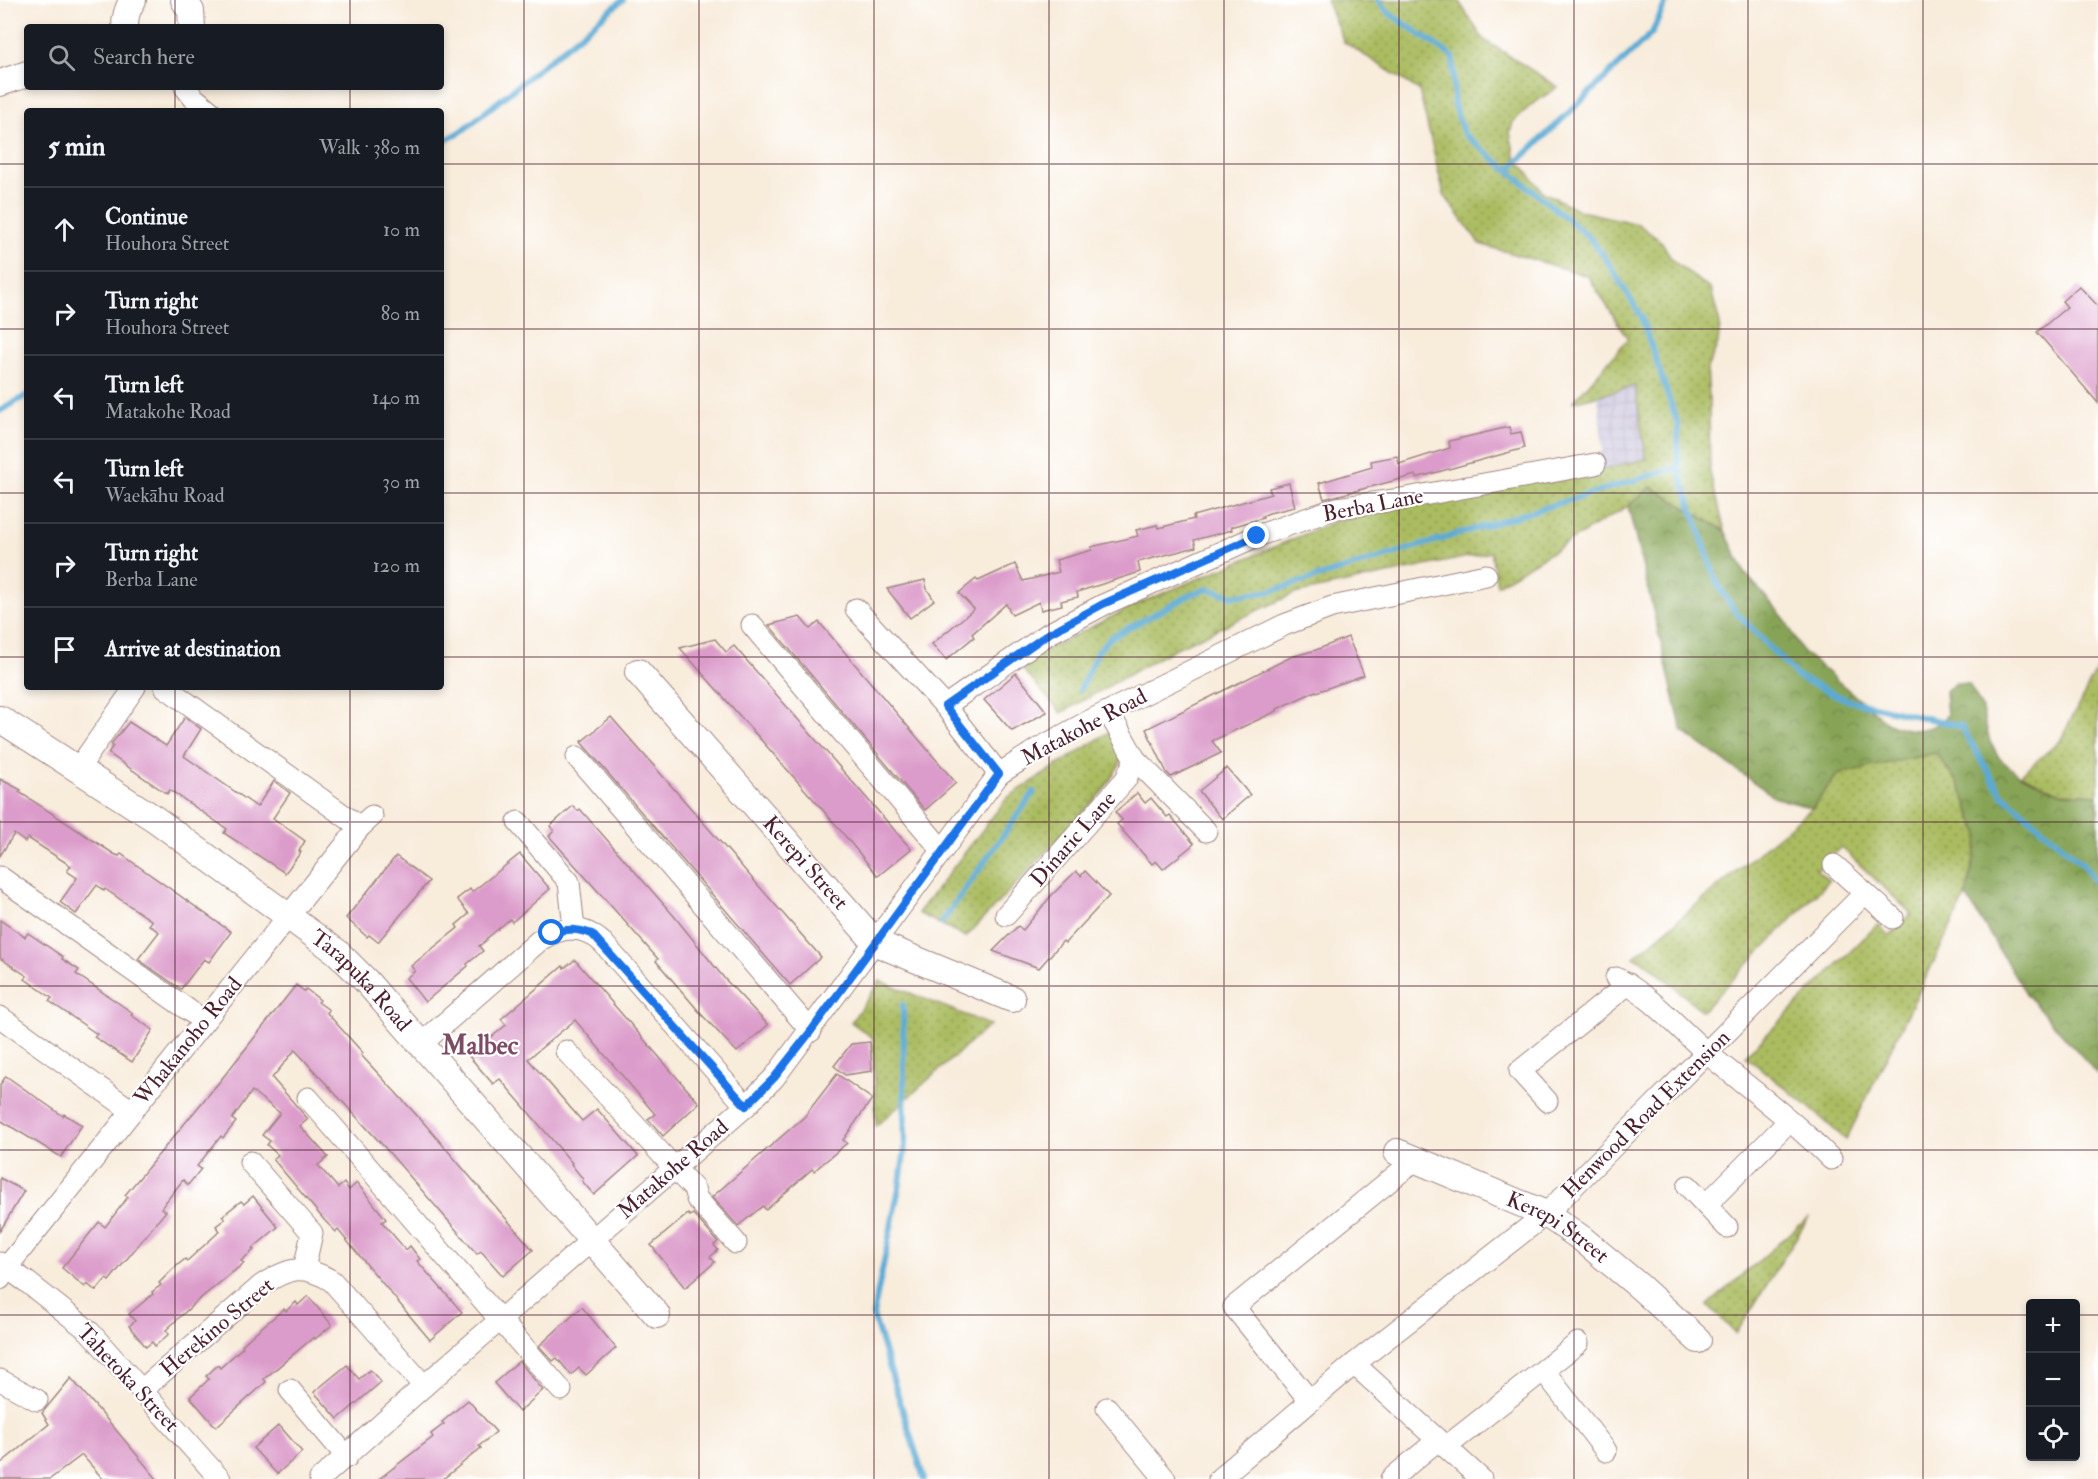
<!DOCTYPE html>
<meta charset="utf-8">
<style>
:root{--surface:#171b24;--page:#20242c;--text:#f1f3f6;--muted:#9ea1a6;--line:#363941}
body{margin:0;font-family:"IM FELL Double Pica",serif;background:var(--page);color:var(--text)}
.controls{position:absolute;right:18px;bottom:18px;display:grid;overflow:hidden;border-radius:6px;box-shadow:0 3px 9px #0003}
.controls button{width:54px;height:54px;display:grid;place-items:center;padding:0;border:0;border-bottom:2px solid var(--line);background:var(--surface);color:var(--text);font:30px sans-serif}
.stop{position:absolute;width:18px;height:18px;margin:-14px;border:4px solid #1a73e8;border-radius:50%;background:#fff}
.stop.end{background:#1a73e8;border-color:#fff;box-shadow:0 2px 6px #0008}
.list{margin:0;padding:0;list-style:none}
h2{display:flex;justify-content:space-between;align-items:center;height:78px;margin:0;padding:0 24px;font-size:26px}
h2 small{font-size:20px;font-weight:400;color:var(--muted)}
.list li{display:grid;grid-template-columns:39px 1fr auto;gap:18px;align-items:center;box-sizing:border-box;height:84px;padding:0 24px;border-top:2px solid var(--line)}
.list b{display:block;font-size:22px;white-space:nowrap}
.list p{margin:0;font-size:20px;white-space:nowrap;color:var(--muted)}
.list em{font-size:20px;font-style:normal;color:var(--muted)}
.icon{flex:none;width:33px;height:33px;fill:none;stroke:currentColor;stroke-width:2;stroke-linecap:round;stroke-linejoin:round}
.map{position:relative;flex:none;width:2098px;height:1479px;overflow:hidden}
.search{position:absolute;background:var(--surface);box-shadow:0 3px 9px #0003;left:24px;top:24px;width:420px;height:66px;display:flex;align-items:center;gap:15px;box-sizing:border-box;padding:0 21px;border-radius:6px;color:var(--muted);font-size:22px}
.panel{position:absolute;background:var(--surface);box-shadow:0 3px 9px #0003;left:24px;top:108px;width:420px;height:582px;border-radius:6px}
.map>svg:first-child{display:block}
.industrial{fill:url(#industrial-grid)}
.grass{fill:url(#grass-dots);stroke:#7a6e46;stroke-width:1.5}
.forest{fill:url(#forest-crowns);stroke:#686240;stroke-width:1.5}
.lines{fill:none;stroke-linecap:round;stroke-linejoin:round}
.stream{stroke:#5aaad4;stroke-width:6}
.building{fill:#dc9ccb}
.minor-casing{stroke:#a18683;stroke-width:23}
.tertiary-casing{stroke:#a18683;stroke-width:28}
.minor{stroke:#fff;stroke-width:21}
.tertiary{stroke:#fff;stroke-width:26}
.route{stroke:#1a73e8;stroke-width:8}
.grid{fill:none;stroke:#4a1f2b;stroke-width:1.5;stroke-opacity:0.55}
.labels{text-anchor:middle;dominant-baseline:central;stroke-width:4.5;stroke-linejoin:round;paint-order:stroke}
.street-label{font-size:22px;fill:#4a1f2b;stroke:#fff}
.quarter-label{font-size:26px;font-weight:bold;fill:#7d4b63;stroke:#fff}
</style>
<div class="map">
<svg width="2098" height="1479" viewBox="0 0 2098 1479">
<defs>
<pattern id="industrial-grid" width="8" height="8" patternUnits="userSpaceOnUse" patternTransform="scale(1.5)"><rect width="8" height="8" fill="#c6c0da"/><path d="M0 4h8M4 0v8" fill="none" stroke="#aca5bb"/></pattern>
<pattern id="grass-dots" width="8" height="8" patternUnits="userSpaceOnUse" patternTransform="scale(1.5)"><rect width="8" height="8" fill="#aabc60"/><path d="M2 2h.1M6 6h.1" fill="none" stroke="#8c984f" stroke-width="1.8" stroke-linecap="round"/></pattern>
<pattern id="forest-crowns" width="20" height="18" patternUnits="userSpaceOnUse" patternTransform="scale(1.5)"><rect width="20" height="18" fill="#87a456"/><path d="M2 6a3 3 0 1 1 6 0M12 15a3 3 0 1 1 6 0" fill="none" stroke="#708547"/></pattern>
</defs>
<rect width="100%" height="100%" fill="#fff"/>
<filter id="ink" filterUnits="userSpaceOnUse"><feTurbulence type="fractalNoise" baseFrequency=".0167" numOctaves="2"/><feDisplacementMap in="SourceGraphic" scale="12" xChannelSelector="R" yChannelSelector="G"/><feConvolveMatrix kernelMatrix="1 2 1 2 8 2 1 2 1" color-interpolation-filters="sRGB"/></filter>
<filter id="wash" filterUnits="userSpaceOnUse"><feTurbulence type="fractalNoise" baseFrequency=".008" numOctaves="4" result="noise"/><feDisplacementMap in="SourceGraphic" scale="24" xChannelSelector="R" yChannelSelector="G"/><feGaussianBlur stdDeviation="1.35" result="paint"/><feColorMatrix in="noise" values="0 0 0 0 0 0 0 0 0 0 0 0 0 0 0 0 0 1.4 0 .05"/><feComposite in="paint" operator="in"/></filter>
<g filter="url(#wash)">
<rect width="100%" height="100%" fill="#f8ecdb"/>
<!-- industrial -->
<polygon class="industrial" points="1635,385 1647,459 1597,471 1593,457 1603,451 1598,396"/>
<!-- grass -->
<g class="grass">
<polygon points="1326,0 1458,0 1483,39 1558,87 1530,106 1513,122 1510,133 1515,156 1543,192 1581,211 1638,224 1662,242 1672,260 1711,290 1720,324 1718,344 1707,368 1709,397 1710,473 1725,531 1651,487 1628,506 1497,585 1491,552 1294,594 1174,649 1061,713 1018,664 1135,605 1336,521 1538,478 1597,471 1646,459 1635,386 1573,402 1628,339 1588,276 1480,244 1444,195 1419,90 1344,42"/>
<polygon points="2098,667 2098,795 2061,793 2020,775 2060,741"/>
<polygon points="1112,730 1123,759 1104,790 966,937 918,913 1007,798"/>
<polygon points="1935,752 1959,784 1979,835 1966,896 1846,1140 1810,1108 1745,1056 1878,924 1889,936 1911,913 1841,847 1817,870 1829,881 1702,1011 1648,964 1634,957 1812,808 1838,774"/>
<polygon points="880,981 990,1025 876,1126 873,1038 851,1022"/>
<polygon points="1809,1217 1736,1334 1708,1305"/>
</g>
<!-- forest -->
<path class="forest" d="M 1651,487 L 1725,531 L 1745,573 L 1784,618 L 1803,652 L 1888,723 C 1908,732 1932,734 1947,715 L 1945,691 L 1956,683 L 1969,684 L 1981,706 L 1990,742 L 2000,759 L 2020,775 L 2061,793 L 2098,795 L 2098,1074 L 2027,995 L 1966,896 L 1979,835 L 1959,784 L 1936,753 L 1838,774 L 1812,808 L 1776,798 L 1682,731 L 1628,506 Z"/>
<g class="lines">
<!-- stream -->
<g class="stream">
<polyline points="1378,0 1389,13 1453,57 1454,105 1464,134 1589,237 1604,256 1641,316 1678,425 1678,467 1717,583 1734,610 1798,677 1847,700 1961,726 2001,793 2082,863 2098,885"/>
<polyline points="441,143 462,131 623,0"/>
<polyline points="1509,170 1652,33 1667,0"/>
<polyline points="0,411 27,395"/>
<polyline points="1080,690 1098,651 1110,638 1192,594 1207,589 1233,596 1272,591 1678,467"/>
<polyline points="942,922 1034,792"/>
<polyline points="903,1005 905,1149 900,1183 873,1315 924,1479"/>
</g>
</g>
<g id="blocks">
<!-- building -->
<g class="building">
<polygon points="2079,286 2098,306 2098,403 2037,332 2067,307 2062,301"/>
<polygon points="1509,427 1511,434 1521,432 1525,448 1416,478 1416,475 1324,499 1319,483 1372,467 1371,461 1397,456 1399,464 1450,448 1449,441"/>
<polygon points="1289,483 1295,507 1269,513 1262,516 1263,518 1231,527 1232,530 1194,540 1196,547 1138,562 1140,572 1077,592 1078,597 1061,601 1062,605 1041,610 1039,602 1012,615 1006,604 972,634 974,637 946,660 932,644 974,609 959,593 976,579 978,581 1015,564 1023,581 1059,572 1056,560 1092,550 1091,547 1138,536 1136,530 1157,525 1158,528 1194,519 1193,516 1271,494 1269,488"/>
<polygon points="925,580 927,589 934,600 910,618 887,589"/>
<polygon points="800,617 810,629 819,622 956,783 925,810 769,625"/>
<polygon points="1348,637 1364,675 1317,692 1316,691 1277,709 1277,711 1212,741 1221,753 1171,777 1167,773 1146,729 1291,657 1316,650"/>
<polygon points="715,639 726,652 734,646 911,849 878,876 836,825 680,648"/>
<polygon points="1016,673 1047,712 1012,731 984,700"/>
<polygon points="185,717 201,729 184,756 257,807 274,781 290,793 273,818 305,841 299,851 301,852 285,873 224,833 227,829 170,790 167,794 108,753 113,746 111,744 129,722 166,746"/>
<polygon points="611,717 821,957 790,985 581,742"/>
<polygon points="1227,768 1250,795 1222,819 1199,791"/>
<polygon points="0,779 21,790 19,792 114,854 119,856 121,854 231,932 209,962 204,959 181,989 138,959 159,932 149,925 152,921 105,889 104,891 97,885 76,914 60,902 77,878 67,871 71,866 28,838 25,842 14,834 0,856"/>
<polygon points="1137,793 1145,803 1151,798 1167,817 1170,815 1194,844 1163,869 1156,861 1152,864 1117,824 1122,820 1115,812"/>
<polygon points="573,806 578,811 580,809 674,916 724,978 768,1025 737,1052 702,1015 656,961 658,959 549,836 554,831 550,826"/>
<polygon points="520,854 550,889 512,922 510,919 486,939 487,940 479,946 483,951 467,964 468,966 425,1002 406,978 415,971 411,966 458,928 456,925 469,914 457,899 470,889 472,892"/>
<polygon points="396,856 429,881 378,942 369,935 367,937 346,918"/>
<polygon points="1076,871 1081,876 1085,871 1109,896 1065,943 1063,941 1039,968 993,951 1018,926 1023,930 1051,896"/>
<polygon points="0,920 25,937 28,933 63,957 62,959 79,970 76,974 133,1013 131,1015 153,1030 132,1062 94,1037 97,1034 49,1001 52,998 25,979 27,976 0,958"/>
<polygon points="575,960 699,1103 663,1136 648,1119 655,1114 575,1020 540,1049 528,1059 582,1121 597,1109 638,1156 594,1195 582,1181 583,1179 571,1164 572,1163 500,1079 493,1084 469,1056 506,1025 501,1019 563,966 564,968"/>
<polygon points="296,985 304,991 306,989 320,1000 318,1002 329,1010 327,1013 363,1053 361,1055 423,1122 533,1250 503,1276 481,1251 477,1254 387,1150 295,1050 272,1078 308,1119 300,1126 328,1157 318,1165 338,1188 344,1183 349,1190 357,1183 386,1219 382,1222 406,1250 410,1246 420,1259 417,1261 462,1312 430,1340 338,1230 336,1232 325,1221 273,1159 278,1155 267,1145 270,1141 262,1135 280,1113 252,1091 232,1119 236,1122 223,1138 221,1136 197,1166 201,1169 188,1185 183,1180 161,1208 166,1211 109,1281 106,1279 96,1291 87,1284 85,1287 62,1268 99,1222 105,1227 128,1197 125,1195 220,1081"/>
<polygon points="870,1042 872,1071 845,1075 834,1066 851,1044"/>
<polygon points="837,1074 872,1099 843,1140 847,1143 814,1171 812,1169 766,1210 763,1206 738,1226 712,1197 804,1117"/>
<polygon points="6,1076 63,1116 64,1114 82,1125 61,1157 0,1120 0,1085"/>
<polygon points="0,1178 24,1191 0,1231"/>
<polygon points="253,1196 278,1227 252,1249 254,1250 241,1261 244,1263 196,1302 166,1330 169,1334 155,1346 152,1342 146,1347 129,1326 135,1321 129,1314 153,1294 152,1292 161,1285 159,1283 173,1269 185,1259 187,1261 220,1231 216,1226 225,1219 222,1216 241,1201 244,1204"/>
<polygon points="688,1214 690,1216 693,1214 718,1242 714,1245 718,1250 710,1257 715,1262 685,1288 651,1245"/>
<polygon points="308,1296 332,1325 315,1339 314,1337 264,1379 266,1382 216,1427 190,1397 209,1379 206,1376 218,1365 220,1368 243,1347 242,1345 256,1332 284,1309 286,1311 296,1302 298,1305"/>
<polygon points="582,1307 616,1348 586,1375 579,1368 571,1375 557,1358 553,1361 539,1346"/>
<polygon points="519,1361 543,1390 519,1412 494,1383"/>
<polygon points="347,1365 359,1379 370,1370 381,1382 338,1419 314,1392"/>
<polygon points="71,1378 116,1430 157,1479 103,1479 82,1455 50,1479 0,1479 0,1464 49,1424 42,1413"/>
<polygon points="468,1400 496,1432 479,1446 481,1448 443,1479 379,1479 433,1437 431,1434 444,1424 442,1422"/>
<polygon points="279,1425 302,1452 277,1474 253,1448"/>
</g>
</g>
</g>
<g filter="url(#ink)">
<use href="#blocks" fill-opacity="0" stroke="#a18683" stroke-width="1.5"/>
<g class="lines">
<!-- minor casing -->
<g class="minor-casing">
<g id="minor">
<polyline points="185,87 193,97 210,111"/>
<polyline points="856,609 945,706 999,774"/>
<polyline points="752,625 942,850"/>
<polyline points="165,687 360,827"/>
<polyline points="945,706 1048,634 1103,605 1257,536 1337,508 1401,499 1595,464"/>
<polyline points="1109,713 1135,759 1206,831"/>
<polyline points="577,757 811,1031"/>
<polyline points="78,769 135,687"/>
<polyline points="518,822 569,882 574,929"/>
<polyline points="1834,865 1893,918"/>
<polyline points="0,877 204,1021"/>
<polyline points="1006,915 1126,779 1135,759"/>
<path d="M 1616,978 C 1652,996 1678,1028 1708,1054 C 1749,1088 1793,1120 1831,1159"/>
<polyline points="0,1017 132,1111"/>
<path d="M 421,1044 L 540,940 C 564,926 582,924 603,943 L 746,1106"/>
<polyline points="566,1051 694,1189 697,1199 736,1243"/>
<polyline points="308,1098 561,1390"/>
<polyline points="1547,1101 1520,1071 1628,984"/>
<polyline points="250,1162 312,1233 304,1269"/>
<polyline points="1688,1186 1727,1227"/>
<polyline points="1706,1205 1789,1121"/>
<polyline points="0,1263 27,1282 89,1331 220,1479"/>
<polyline points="0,1279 7,1267 319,878 360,827 372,816"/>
<polyline points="1354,1364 1481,1479"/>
<polyline points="1544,1371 1606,1451"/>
<polyline points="0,1380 37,1400"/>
<path d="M 142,1390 L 262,1285 C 289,1267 304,1264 332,1281 L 424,1386"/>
<polyline points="290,1390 347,1457"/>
<polyline points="1310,1401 1234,1307 1415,1160"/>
<polyline points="1107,1408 1165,1479"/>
<polyline points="1446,1447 1578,1343"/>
<polyline points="320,1479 424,1386 746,1106 774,1078 999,774 1038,749 1089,721 1284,625 1332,607 1486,575"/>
<polyline points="1219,1479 1354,1364 1546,1214 1865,893"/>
<polyline points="1391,1479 1438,1440"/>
</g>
</g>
<!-- tertiary casing -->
<g class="tertiary-casing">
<g id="tertiary">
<polyline points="184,0 191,11 192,27"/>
<path d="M 125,27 C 125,16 127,9 133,0"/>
<polyline points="0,83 27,74"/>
<path id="s1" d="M 638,672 L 876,943 L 1012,999"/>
<path id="s2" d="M 0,719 L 155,819 L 337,952 L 366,981 L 657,1315"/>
<path id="s3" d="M 1397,1152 L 1546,1214 L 1581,1238 L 1640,1287 L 1698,1340"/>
</g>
</g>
<!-- minor -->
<use href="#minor" class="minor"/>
<!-- tertiary -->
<use href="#tertiary" class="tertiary"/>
</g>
</g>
<g class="lines" filter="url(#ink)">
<!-- route -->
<path class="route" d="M 552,933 C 567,928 578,929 592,934 L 746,1106 L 774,1078 L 811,1031 L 999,774 L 945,706 L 1048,634 L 1103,604 L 1257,536"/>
</g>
<!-- grid -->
<path class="grid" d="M 175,0 L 175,27M 350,0 L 350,27M 524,0 L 524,1479M 699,0 L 699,1479M 874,0 L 874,1479M 1049,0 L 1049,1479M 1224,0 L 1224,1479M 1399,0 L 1399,1479M 1574,0 L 1574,1479M 1748,0 L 1748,1479M 1923,0 L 1923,1479M 175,87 L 175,111M 350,87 L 350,111M 0,164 L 27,164M 441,164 L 2098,164M 0,329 L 27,329M 441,329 L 2098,329M 0,493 L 27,493M 441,493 L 2098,493M 0,657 L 27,657M 441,657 L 2098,657M 175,687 L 175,1479M 350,687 L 350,1479M 0,822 L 2098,822M 0,986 L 2098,986M 0,1150 L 2098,1150M 0,1315 L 2030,1315M 2076,1315 L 2098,1315"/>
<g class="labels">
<!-- street labels -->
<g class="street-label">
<text transform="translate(1373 505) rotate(-11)">Berba Lane</text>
<text transform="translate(1084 727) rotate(-28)">Matakohe Road</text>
<text transform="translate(1073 839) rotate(-49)">Dinaric Lane</text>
<text stroke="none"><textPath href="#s1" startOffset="254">Kerepi Street</textPath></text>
<text stroke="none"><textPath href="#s2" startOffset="447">Tarapuka Road</textPath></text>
<text transform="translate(188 1041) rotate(-51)">Whakanoho Road</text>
<text transform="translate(1646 1114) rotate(-45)">Henwood Road Extension</text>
<text transform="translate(673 1169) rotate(-41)">Matakohe Road</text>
<text stroke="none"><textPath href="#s3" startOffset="178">Kerepi Street</textPath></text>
<text transform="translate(217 1327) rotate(-40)">Herekino Street</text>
<text transform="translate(128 1378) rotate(47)">Tahetoka Street</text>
</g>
<!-- quarter labels -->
<g class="quarter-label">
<text x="480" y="1046">Malbec</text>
</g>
</g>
</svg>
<div class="controls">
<button>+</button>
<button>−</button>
<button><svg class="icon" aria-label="locate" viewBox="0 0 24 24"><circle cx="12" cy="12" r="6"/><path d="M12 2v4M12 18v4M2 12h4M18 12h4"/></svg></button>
</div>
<div class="stop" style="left:552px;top:933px"></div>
<div class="stop end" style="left:1257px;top:536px"></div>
<div class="search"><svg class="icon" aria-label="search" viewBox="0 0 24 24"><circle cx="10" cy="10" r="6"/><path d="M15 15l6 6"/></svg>Search here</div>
<section class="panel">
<h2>5 min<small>Walk · 380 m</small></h2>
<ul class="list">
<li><svg class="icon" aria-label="ahead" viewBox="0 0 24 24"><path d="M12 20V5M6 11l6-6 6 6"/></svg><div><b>Continue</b><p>Houhora Street</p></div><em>10 m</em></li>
<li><svg class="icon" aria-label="right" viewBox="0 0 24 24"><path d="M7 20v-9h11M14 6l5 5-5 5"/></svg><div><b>Turn right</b><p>Houhora Street</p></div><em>80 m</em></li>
<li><svg class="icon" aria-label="left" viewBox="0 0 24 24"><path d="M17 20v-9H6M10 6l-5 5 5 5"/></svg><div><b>Turn left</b><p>Matakohe Road</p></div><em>140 m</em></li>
<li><svg class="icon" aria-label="left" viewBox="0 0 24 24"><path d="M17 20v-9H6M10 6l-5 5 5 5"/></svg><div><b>Turn left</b><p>Waekāhu Road</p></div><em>30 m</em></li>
<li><svg class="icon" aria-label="right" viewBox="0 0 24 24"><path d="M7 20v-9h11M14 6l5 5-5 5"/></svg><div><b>Turn right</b><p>Berba Lane</p></div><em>120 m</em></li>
<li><svg class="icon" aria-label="arrive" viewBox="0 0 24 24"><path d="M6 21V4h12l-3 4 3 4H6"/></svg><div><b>Arrive at destination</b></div></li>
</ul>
</section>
</div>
